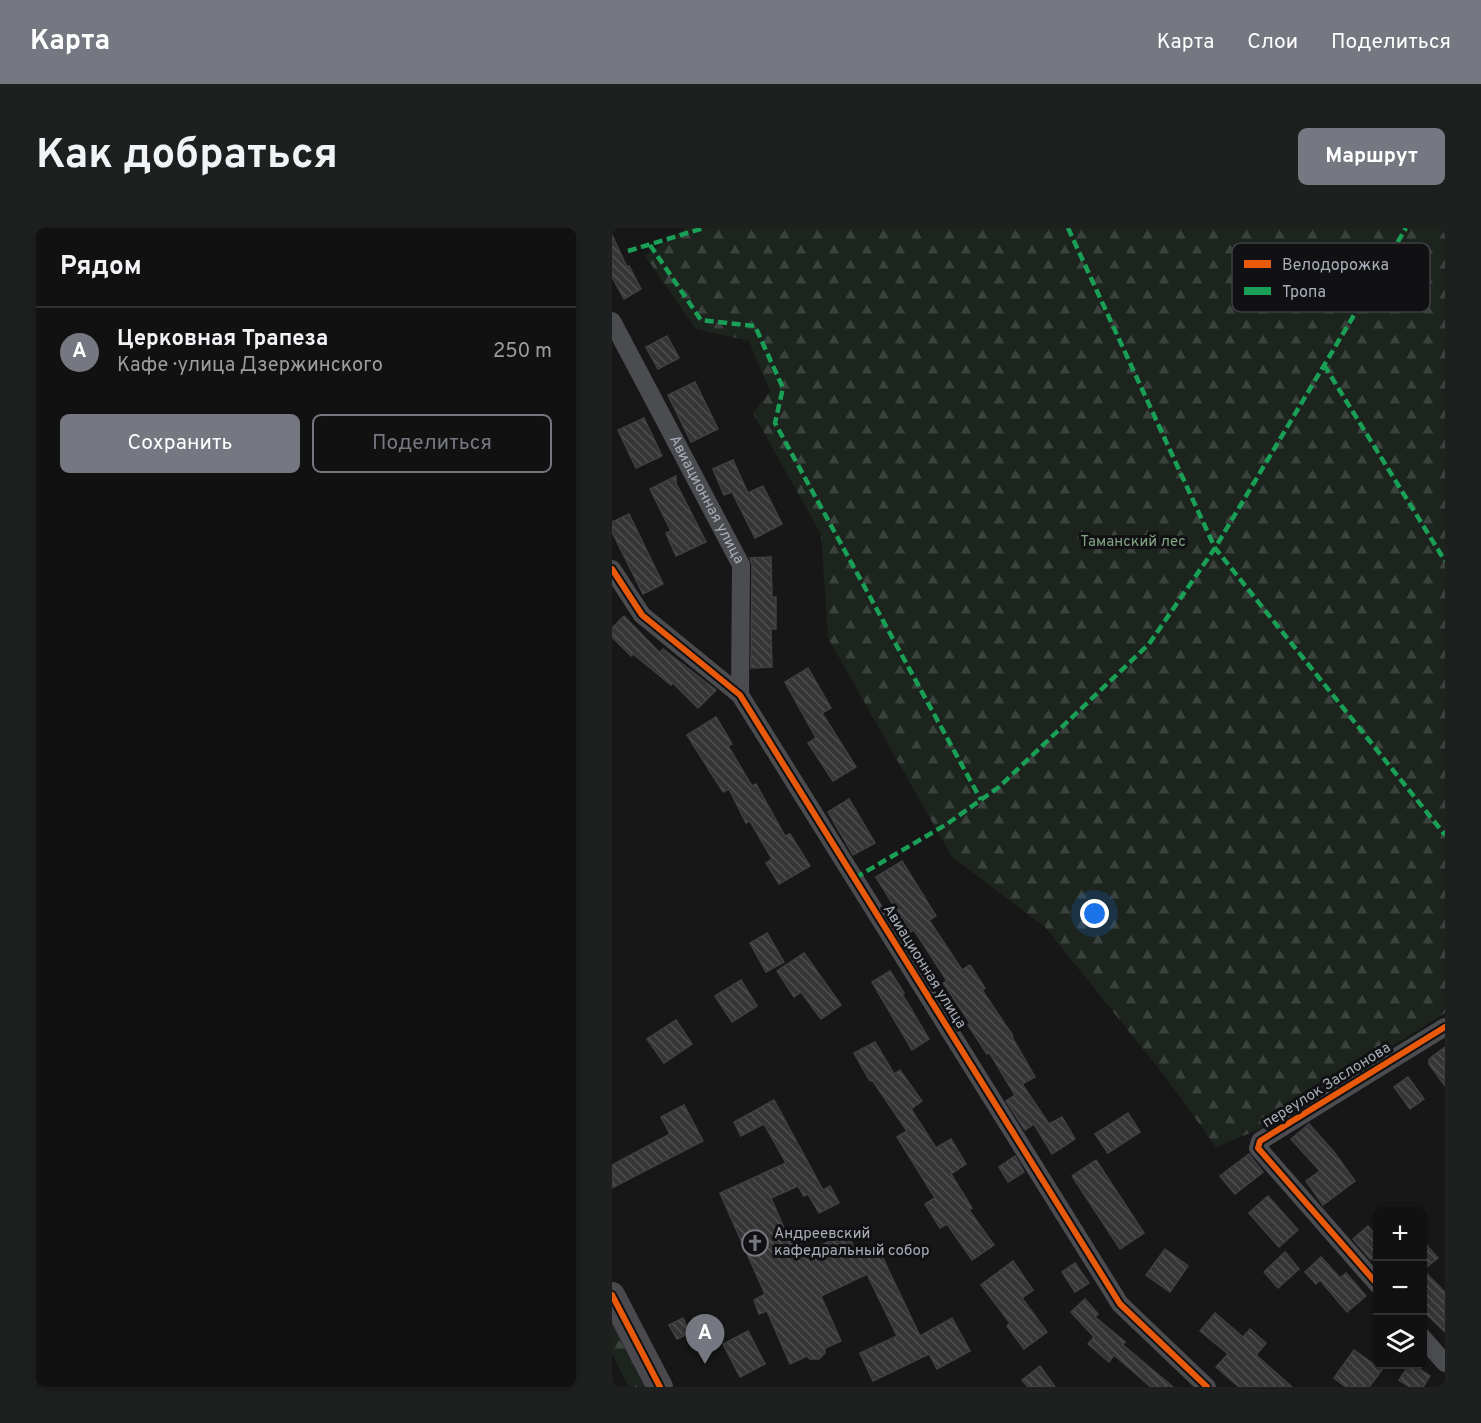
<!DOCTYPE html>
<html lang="ru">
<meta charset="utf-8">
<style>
:root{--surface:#111;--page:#1e1f1f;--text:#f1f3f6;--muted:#9c9d9f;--line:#303131;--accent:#757880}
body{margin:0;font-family:Overpass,sans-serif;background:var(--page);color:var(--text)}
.controls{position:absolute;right:18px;bottom:18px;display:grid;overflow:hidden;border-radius:9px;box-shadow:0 3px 9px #0003}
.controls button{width:54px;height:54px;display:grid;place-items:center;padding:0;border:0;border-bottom:2px solid var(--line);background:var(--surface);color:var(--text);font:30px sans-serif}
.you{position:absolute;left:483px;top:686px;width:21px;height:21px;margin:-15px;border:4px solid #fff;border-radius:50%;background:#1a73e8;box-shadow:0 0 0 9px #1a73e833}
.badge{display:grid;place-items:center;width:39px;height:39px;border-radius:50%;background:var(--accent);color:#fff;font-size:20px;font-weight:700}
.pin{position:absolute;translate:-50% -50px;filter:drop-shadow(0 2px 3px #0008)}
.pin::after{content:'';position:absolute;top:32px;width:21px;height:18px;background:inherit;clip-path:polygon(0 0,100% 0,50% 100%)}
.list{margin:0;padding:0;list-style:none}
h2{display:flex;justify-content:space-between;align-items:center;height:78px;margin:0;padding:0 24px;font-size:26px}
h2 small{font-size:20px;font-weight:400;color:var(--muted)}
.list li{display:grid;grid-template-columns:39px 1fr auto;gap:18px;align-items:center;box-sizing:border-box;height:90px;padding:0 24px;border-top:2px solid var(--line)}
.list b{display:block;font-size:22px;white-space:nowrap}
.list p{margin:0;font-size:20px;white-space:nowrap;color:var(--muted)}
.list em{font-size:20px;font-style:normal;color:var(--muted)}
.actions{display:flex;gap:12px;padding:18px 24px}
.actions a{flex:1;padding:14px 0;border:2px solid var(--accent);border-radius:9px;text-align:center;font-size:21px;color:var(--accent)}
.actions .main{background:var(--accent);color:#fff}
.icon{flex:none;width:33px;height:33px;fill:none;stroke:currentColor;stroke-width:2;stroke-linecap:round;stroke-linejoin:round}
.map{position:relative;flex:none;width:833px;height:1159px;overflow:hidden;border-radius:9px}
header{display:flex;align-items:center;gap:36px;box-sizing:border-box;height:84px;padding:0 30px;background:var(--accent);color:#fff}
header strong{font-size:28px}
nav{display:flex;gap:33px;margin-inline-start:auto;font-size:21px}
.intro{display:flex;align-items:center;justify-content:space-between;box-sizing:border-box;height:144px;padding:0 36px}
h1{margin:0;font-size:42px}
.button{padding:15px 27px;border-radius:9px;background:var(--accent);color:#fff;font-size:21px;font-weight:700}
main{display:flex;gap:36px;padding:0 36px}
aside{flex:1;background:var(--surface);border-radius:9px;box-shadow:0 3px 9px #0003}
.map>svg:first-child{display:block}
.forest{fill:url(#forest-firs)}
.building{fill:url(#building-back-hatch);stroke:#3f4043;stroke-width:1.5}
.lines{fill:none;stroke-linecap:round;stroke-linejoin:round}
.street{stroke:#4b4c50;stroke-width:18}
.secondary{stroke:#4a4a4e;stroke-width:26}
.quiet{stroke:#1a9f57;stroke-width:4.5;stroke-dasharray:9 4.5;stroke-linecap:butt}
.cycleway-casing{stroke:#111113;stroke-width:10}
.cycleway{stroke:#e8590c;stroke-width:6}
.labels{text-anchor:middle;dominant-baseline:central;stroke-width:6;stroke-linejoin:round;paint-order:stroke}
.street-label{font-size:15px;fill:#a8adb8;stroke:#111113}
.park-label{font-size:15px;fill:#7fa381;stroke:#111113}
.poi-label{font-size:15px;fill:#a8adb8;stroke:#111113;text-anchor:start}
.key{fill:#111113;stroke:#3e4045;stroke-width:1.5}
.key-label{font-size:16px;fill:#a8adb8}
</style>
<header>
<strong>Карта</strong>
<nav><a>Карта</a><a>Слои</a><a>Поделиться</a></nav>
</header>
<div class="intro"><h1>Как добраться</h1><a class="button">Маршрут</a></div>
<main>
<aside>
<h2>Рядом<small></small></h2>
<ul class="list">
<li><span class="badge">A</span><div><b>Церковная Трапеза</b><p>Кафе · улица Дзержинского</p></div><em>250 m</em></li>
</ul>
<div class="actions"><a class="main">Сохранить</a><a>Поделиться</a></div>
</aside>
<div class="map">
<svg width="833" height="1159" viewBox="0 0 833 1159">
<defs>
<pattern id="forest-firs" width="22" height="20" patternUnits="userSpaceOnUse" patternTransform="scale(1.5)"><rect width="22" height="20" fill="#1d241e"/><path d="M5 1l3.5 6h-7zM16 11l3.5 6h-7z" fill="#3b413d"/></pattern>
<pattern id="building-back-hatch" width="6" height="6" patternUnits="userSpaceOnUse" patternTransform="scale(1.5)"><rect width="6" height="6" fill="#353536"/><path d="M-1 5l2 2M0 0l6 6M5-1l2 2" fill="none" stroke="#4f5051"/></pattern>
</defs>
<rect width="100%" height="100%" fill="#171717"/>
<!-- forest -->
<g class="forest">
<polygon points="73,0 833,0 833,785 648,901 604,919 552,847 433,699 340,629 216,410 209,306 141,185 158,163 137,113 84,101 33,28"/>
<polygon points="0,1078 42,1159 17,1159 0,1126"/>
</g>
<!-- building -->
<g class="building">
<polygon points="0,7 15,39 17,38 29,61 12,71 0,49"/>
<polygon points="55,108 67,130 46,141 34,119"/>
<polygon points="83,154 106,201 79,214 56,167"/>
<polygon points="32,190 50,228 24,240 6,202"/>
<polygon points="121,232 136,265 151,258 170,296 143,310 120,264 112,267 101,241"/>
<polygon points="64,248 64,255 94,314 64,328 54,305 59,303 38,261"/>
<polygon points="17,286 51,356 31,366 0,304 0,294"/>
<polygon points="159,329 160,369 164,369 164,401 159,401 160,439 139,440 140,337 138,330"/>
<polygon points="12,388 48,425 51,421 104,462 86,480 61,455 59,457 21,426 19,428 0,409 0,400"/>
<polygon points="196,440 219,480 210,485 244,539 221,553 196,515 204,510 173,454"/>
<polygon points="104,489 120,516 116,518 140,558 144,556 173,608 178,606 198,638 167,656 154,635 160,631 138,593 134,595 117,561 111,564 75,507"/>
<polygon points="237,571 263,615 241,627 216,584"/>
<polygon points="290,633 324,688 317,692 350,742 358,737 373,760 370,762 401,808 400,809 423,849 410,856 437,896 450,889 463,911 440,926 422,896 413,902 405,890 394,873 403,867 377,824 375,826 356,797 358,795 331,755 335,753 302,702 298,704 264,649"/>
<polygon points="155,705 172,734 154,744 138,715"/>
<polygon points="192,725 229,777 209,791 189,764 182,769 165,743"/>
<polygon points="278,743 292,765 290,766 317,811 300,822 260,754"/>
<polygon points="129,752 145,778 120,794 103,768"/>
<polygon points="64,792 80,816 52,835 35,811"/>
<polygon points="263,814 282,846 288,842 310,873 299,881 324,920 339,911 354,936 339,946 360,980 357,982 382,1017 360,1032 335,996 328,1000 313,976 323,970 285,909 295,903 260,852 258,853 242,825"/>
<polygon points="833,819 833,858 817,836 817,831"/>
<polygon points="796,849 812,871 798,881 782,859"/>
<polygon points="162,872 211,962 218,958 227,975 207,985 196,966 192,968 186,958 159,970 176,1009 184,1005 193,1025 235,1005 246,1027 265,1018 308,1108 340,1090 358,1123 325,1141 317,1126 261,1153 248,1125 285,1108 255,1046 209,1068 229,1113 213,1120 213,1125 207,1131 198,1131 195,1128 178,1136 155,1083 147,1086 142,1072 153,1066 108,965 174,935 152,896 129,908 122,894"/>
<polygon points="72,877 91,913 0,960 0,937 58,906 49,889"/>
<polygon points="516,885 528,904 496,925 483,906"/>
<polygon points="697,896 722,924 743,953 711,977 694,953 708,943 679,911"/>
<polygon points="637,926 651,944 623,966 608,948"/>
<polygon points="403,928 412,944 396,954 387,939"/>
<polygon points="484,932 532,1005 508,1021 460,948"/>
<polygon points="656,968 686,1002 667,1019 637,985"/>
<polygon points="756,998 765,1009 765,1026 759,1032 741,1011"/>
<polygon points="810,1012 826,1030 811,1042 833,1064 833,1104 810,1082"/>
<polygon points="553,1021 576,1038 558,1064 534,1047"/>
<polygon points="673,1024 687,1041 666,1060 652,1044"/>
<polygon points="709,1029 728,1050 734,1045 754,1068 735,1084 708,1052 704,1056 693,1044"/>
<polygon points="401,1033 421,1062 410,1070 435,1104 412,1121 395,1098 398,1095 369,1057"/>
<polygon points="463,1035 477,1055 463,1064 450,1044"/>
<polygon points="473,1071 486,1086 483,1089 513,1114 511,1117 561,1159 539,1159 502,1127 497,1134 476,1116 482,1109 459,1084"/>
<polygon points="603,1085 631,1109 638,1101 654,1115 644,1127 680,1159 627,1159 604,1139 616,1126 588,1103"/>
<polygon points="71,1090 78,1105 65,1111 57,1097"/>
<polygon points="136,1103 153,1136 128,1149 111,1116"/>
<polygon points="742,1122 770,1142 757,1159 734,1159 722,1150"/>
<polygon points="797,1137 802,1137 818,1148 811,1159 798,1159 787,1152"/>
<polygon points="428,1138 443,1159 416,1159 410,1152"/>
</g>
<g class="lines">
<!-- street -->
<g class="street">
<path id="s1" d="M 0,93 L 129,337 L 128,467"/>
<polyline points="0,341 30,387 128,467 508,1076 595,1159"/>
<polyline points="766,1057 646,920 648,913 833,799"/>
<polyline points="810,1109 833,1135"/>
</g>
<!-- secondary -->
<polyline class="secondary" points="0,1067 48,1159"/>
<!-- quiet -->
<g class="quiet">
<polyline points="456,0 603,320 833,607"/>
<polyline points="38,17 89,92 143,98 171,160 163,195 369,572"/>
<polyline points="16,23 92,0"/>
<polyline points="712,137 833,333"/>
<polyline points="243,650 335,596 387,559 537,416 603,320 794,0"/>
</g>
<!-- cycleway casing -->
<g class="cycleway-casing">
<g id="cycleway">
<polyline points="0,341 30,387 128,467 508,1076 595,1159"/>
<polyline points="766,1057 646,920 648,913 833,799"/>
<polyline points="0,1067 48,1159"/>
</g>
</g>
<!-- cycleway -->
<use href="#cycleway" class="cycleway"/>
</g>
<!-- icons -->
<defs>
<g id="church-ring" transform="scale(1.35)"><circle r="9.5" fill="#111113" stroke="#757880" stroke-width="1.5"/><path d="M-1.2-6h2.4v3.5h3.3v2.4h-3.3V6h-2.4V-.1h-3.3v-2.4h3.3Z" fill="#757880"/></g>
</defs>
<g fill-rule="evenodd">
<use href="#church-ring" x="143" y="1015"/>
</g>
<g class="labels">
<!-- street labels -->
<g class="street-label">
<text stroke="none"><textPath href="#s1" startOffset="202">Авиационная улица</textPath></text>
<text transform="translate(312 739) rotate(58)">Авиационная улица</text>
<text transform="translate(715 858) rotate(-32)">переулок Заслонова</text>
</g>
<!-- park labels -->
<g class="park-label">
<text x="521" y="314">Таманский лес</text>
</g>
<!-- poi labels -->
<g class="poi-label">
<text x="162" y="1006">Андреевский<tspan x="162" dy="17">кафедральный собор</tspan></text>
</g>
</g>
<!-- legend -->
<rect x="620" y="15" width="198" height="69" rx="9" class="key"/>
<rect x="632" y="32" width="27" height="8" fill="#e8590c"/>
<rect x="632" y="59" width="27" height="8" fill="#1a9f57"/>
<g class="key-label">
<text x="670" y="42">Велодорожка</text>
<text x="670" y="69">Тропа</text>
</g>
</svg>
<div class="controls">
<button>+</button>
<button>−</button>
<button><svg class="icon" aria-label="layers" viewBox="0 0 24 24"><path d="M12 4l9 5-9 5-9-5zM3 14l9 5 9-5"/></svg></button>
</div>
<div class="you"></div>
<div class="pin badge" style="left:93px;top:1136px">A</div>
</div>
</main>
